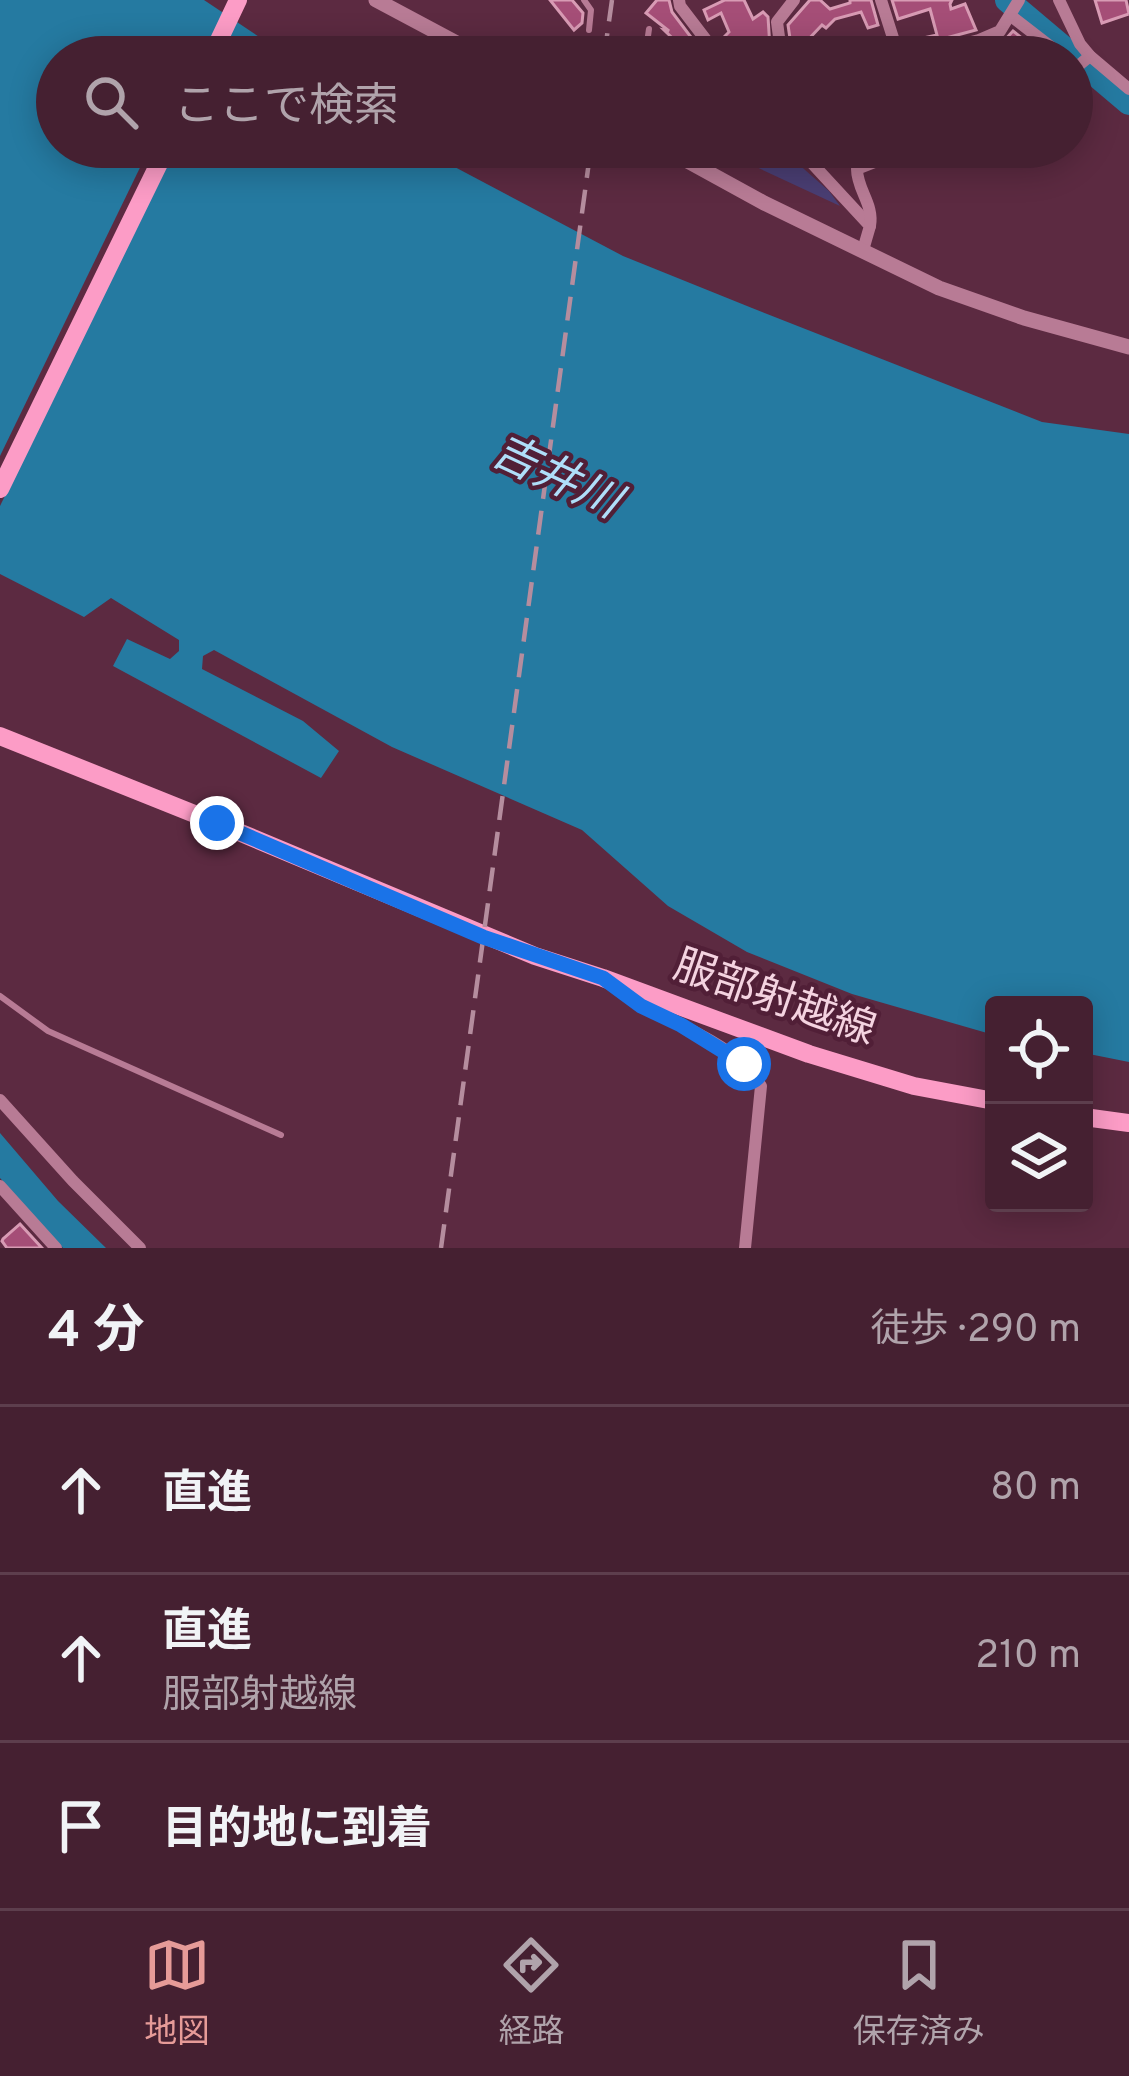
<!DOCTYPE html>
<html lang="ja">
<meta charset="utf-8">
<style>
:root{--surface:#452031;--page:#4f2d3d;--text:#f1f3f6;--muted:#b0a3ab;--line:#5d3e4d;--accent:#e69b98}
body{margin:0;font-family:Overpass,"Noto Sans JP",sans-serif;background:var(--page);color:var(--text)}
.controls{position:absolute;right:36px;bottom:36px;display:grid;overflow:hidden;border-radius:12px;box-shadow:0 6px 30px #0003}
.controls button{width:108px;height:108px;display:grid;place-items:center;padding:0;border:0;border-bottom:3px solid var(--line);background:var(--surface);color:var(--text);font:60px sans-serif}
.stop{position:absolute;width:36px;height:36px;margin:-27px;border:9px solid #1a73e8;border-radius:50%;background:#fff}
.stop.end{background:#1a73e8;border-color:#fff;box-shadow:0 3px 12px #0008}
.list{margin:0;padding:0;list-style:none}
h2{display:flex;justify-content:space-between;align-items:center;height:156px;margin:0;padding:0 48px;font-size:51px}
h2 small{font-size:39px;font-weight:400;color:var(--muted)}
.list li{display:grid;grid-template-columns:78px 1fr auto;gap:36px;align-items:center;box-sizing:border-box;height:168px;padding:0 48px;border-top:3px solid var(--line)}
.list b{display:block;font-size:45px;white-space:nowrap}
.list p{margin:0;font-size:39px;white-space:nowrap;color:var(--muted)}
.list em{font-size:39px;font-style:normal;color:var(--muted)}
.icon{flex:none;width:66px;height:66px;fill:none;stroke:currentColor;stroke-width:2;stroke-linecap:round;stroke-linejoin:round}
.map{position:relative;flex:none;width:1129px;height:1248px;overflow:hidden}
.search{position:absolute;background:var(--surface);box-shadow:0 6px 30px #0003;left:36px;right:36px;top:36px;height:132px;display:flex;align-items:center;gap:30px;box-sizing:border-box;padding:0 42px;border-radius:66px;color:var(--muted);font-size:45px}
.sheet{height:660px;background:var(--surface)}
nav{display:flex;justify-content:space-around;align-items:center;box-sizing:border-box;height:168px;border-top:3px solid var(--line);background:var(--surface);font-size:33px;color:var(--muted)}
nav a{display:grid;justify-items:center;gap:6px}
nav .on{color:var(--accent)}
.map>svg:first-child{display:block}
.green{fill:#4a3e73}
.water{fill:#257aa1}
.pier{fill:#5c2a41}
.lines{fill:none;stroke-linecap:round;stroke-linejoin:round}
.river{stroke:#257aa1;stroke-width:24}
.building{fill:#a54e77;stroke:#d89bb4;stroke-width:3}
.service{stroke:#b87b95;stroke-width:6}
.minor{stroke:#b87b95;stroke-width:12}
.tertiary{stroke:#b87b95;stroke-width:15}
.secondary{stroke:#fc9cc6;stroke-width:18}
.rail{stroke:#b58d9e;stroke-width:4.5;stroke-dasharray:24 12;stroke-linecap:butt}
.route{stroke:#1a73e8;stroke-width:15}
.labels{text-anchor:middle;dominant-baseline:central;stroke-width:9;stroke-linejoin:round;paint-order:stroke}
.street-label{font-size:42px;fill:#f4d3e0;stroke:#511f37}
.water-label{font-size:45px;font-style:italic;fill:#afdef9;stroke:#511f37}
</style>
<div class="map">
<svg width="1129" height="1248" viewBox="0 0 1129 1248">
<rect width="100%" height="100%" fill="#5c2a41"/>
<!-- green -->
<polygon class="green" points="762,147 779,147 829,191 840,206 752,165"/>
<!-- water -->
<g class="water">
<polygon points="0,0 204,0 289,57 57,57 57,147 417,147 623,256 752,308 1042,422 1129,434 1129,1062 1084,1053 1084,1005 994,1005 994,1035 852,994 747,952 668,906 582,830 392,747 214,650 203,656 202,669 303,721 339,751 321,778 113,666 127,639 170,659 179,651 179,640 111,598 84,617 0,574"/>
<polygon points="0,1133 58,1201 106,1248 63,1248 0,1178"/>
</g>
<!-- pier -->
<polygon class="pier" points="150,147 175,147 0,506 0,456"/>
<g class="lines">
<!-- river -->
<polyline class="river" points="1007,0 1129,103"/>
</g>
<!-- building -->
<g class="building">
<polygon points="550,0 572,0 583,13 582,23 574,30"/>
<polygon points="657,0 669,0 672,12 706,57 692,57 664,30 669,31 646,13"/>
<polygon points="725,0 744,0 753,19 763,12 768,17 770,48 766,57 757,57 750,51 743,57 737,57 722,39 729,32 721,13 708,20 704,10"/>
<polygon points="810,0 820,0 830,9 850,3 850,0 871,0 878,25 868,28 861,12 835,19 826,28 822,25 802,46 800,44 791,45 788,25"/>
<polygon points="892,0 952,0 950,4 951,9 965,4 976,30 916,46 907,39 914,38 914,40 937,35 930,9 898,19"/>
<polygon points="1095,0 1126,0 1129,14 1102,23"/>
<polygon points="1013,31 1032,46 990,57 956,57 1004,41"/>
<polygon points="20,1224 42,1248 7,1248 2,1241 3,1239"/>
</g>
<g class="lines">
<!-- service -->
<g class="service">
<polyline points="584,0 591,10 589,30"/>
<polyline points="646,54 673,57"/>
<polyline points="645,57 649,29"/>
<polyline points="732,148 733,147"/>
<polyline points="0,996 48,1031 281,1135"/>
</g>
<!-- minor -->
<g class="minor">
<polyline points="679,0 680,6 719,57"/>
<polyline points="881,0 894,41 913,57"/>
<polyline points="1059,0 1080,44 1090,56 1129,89"/>
<polyline points="1011,16 1064,57"/>
<polyline points="776,57 781,52 777,22 794,0"/>
<polyline points="914,57 979,40 1000,31 1019,0"/>
<polyline points="1072,71 1090,56"/>
<polyline points="797,147 870,226 863,250"/>
<path d="M 870,226 C 874,204 857,190 857,169 L 913,147"/>
<path d="M 619,989 C 657,1017 706,1032 743,1063 C 750,1069 755,1078 761,1086 L 745,1248"/>
<polyline points="0,1100 73,1181 140,1248"/>
<polyline points="0,1186 56,1248"/>
</g>
<!-- tertiary -->
<g class="tertiary">
<polyline points="376,0 483,57"/>
<polyline points="662,147 764,203 939,288 1024,318 1129,347"/>
</g>
<!-- secondary -->
<g class="secondary">
<polyline points="211,57 238,0"/>
<polyline points="0,489 167,147"/>
<polyline points="0,736 217,823 535,956 603,978 809,1054 914,1086 994,1101"/>
<polyline points="1084,1117 1129,1123"/>
</g>
<!-- rail -->
<g class="rail">
<polyline points="604,57 612,0"/>
<polyline points="441,1248 591,147"/>
</g>
</g>
<g class="lines">
<!-- route -->
<polyline class="route" points="217,823 483,937 603,978 641,1006 681,1025 744,1064"/>
</g>
<g class="labels">
<!-- street labels -->
<g class="street-label">
<text transform="translate(774 1000) rotate(19)">服部射越線</text>
</g>
<!-- water labels -->
<g class="water-label">
<text transform="translate(555 479) rotate(25)">吉井川</text>
</g>
</g>
</svg>
<div class="controls">
<button><svg class="icon" aria-label="locate" viewBox="0 0 24 24"><circle cx="12" cy="12" r="6"/><path d="M12 2v4M12 18v4M2 12h4M18 12h4"/></svg></button>
<button><svg class="icon" aria-label="layers" viewBox="0 0 24 24"><path d="M12 4l9 5-9 5-9-5zM3 14l9 5 9-5"/></svg></button>
</div>
<div class="stop" style="left:744px;top:1064px"></div>
<div class="stop end" style="left:217px;top:823px"></div>
<div class="search"><svg class="icon" aria-label="search" viewBox="0 0 24 24"><circle cx="10" cy="10" r="6"/><path d="M15 15l6 6"/></svg>ここで検索</div>
</div>
<section class="sheet">
<h2>4 分<small>徒歩 · 290 m</small></h2>
<ul class="list">
<li><svg class="icon" aria-label="ahead" viewBox="0 0 24 24"><path d="M12 20V5M6 11l6-6 6 6"/></svg><div><b>直進</b></div><em>80 m</em></li>
<li><svg class="icon" aria-label="ahead" viewBox="0 0 24 24"><path d="M12 20V5M6 11l6-6 6 6"/></svg><div><b>直進</b><p>服部射越線</p></div><em>210 m</em></li>
<li><svg class="icon" aria-label="arrive" viewBox="0 0 24 24"><path d="M6 21V4h12l-3 4 3 4H6"/></svg><div><b>目的地に到着</b></div></li>
</ul>
</section>
<nav>
<a class="on"><svg class="icon" aria-label="map" viewBox="0 0 24 24"><path d="M3 6l6-2 6 2 6-2v14l-6 2-6-2-6 2zM9 4v14M15 6v14"/></svg>地図</a>
<a><svg class="icon" aria-label="directions" viewBox="0 0 24 24"><path d="M12 3l9 9-9 9-9-9zM9 14v-3h6M13 9l2 2-2 2"/></svg>経路</a>
<a><svg class="icon" aria-label="saved" viewBox="0 0 24 24"><path d="M7 4h10v16l-5-4-5 4z"/></svg>保存済み</a>
</nav>
